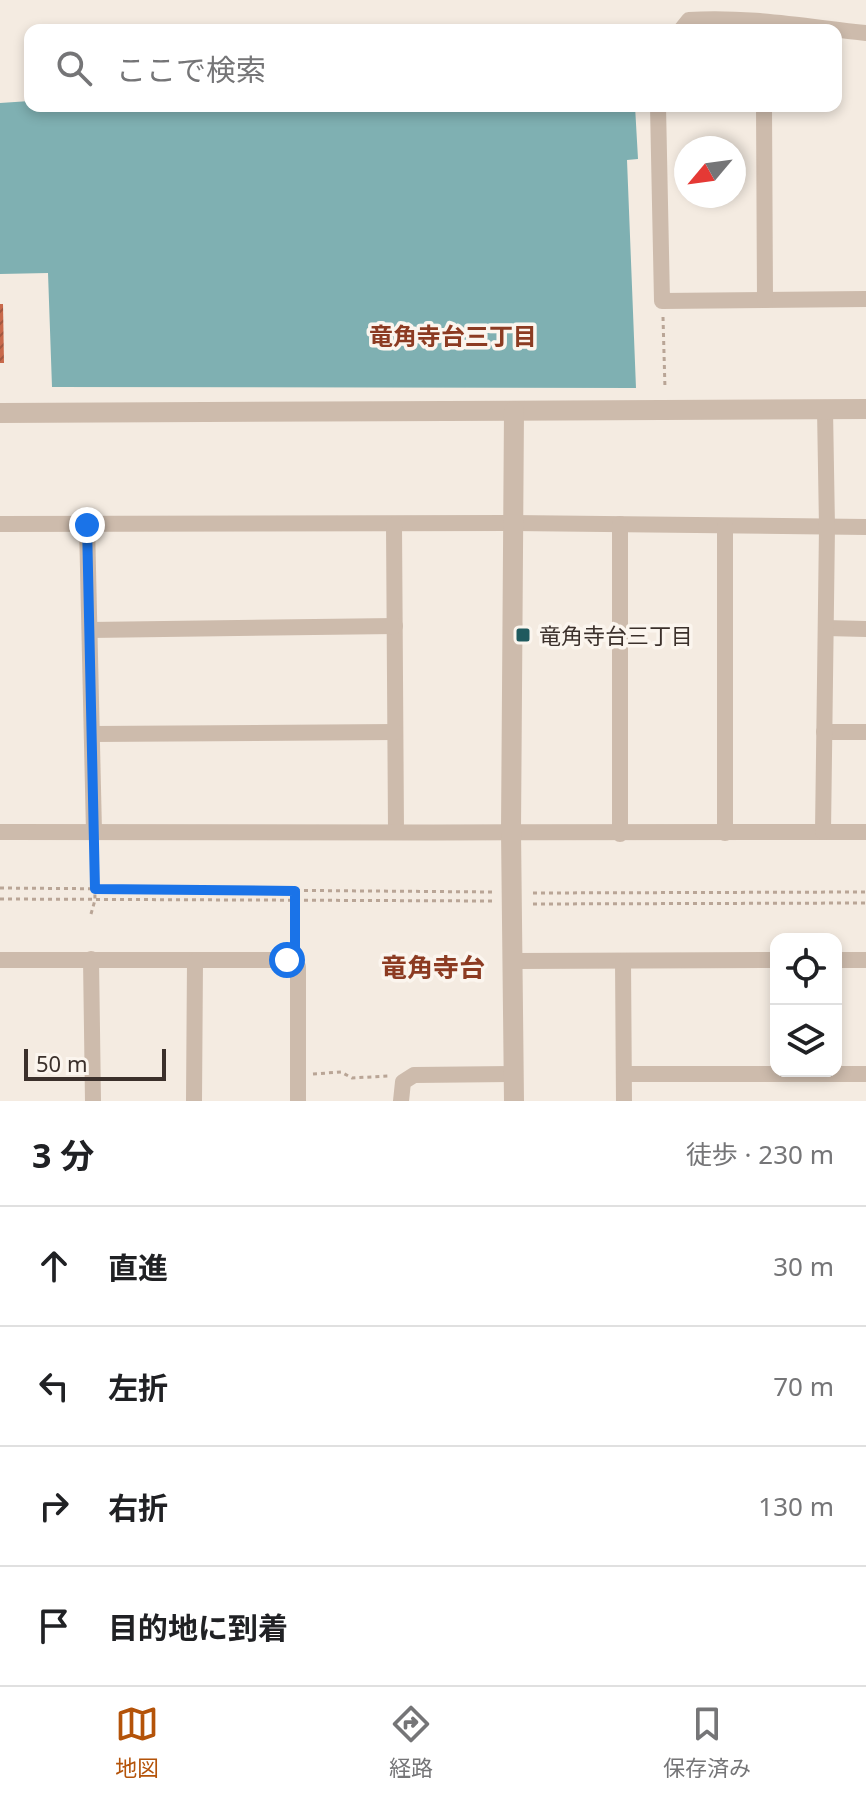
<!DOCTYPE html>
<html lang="ja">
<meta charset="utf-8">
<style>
:root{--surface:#fff;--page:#f2f2f2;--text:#202124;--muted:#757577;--line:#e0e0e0;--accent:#b45309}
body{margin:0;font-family:"Noto Sans","Noto Sans JP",sans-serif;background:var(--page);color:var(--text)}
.controls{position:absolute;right:24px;bottom:24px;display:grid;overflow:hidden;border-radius:16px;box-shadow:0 4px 12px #0003}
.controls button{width:72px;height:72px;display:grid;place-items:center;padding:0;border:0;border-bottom:2px solid var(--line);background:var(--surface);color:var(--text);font:40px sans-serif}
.compass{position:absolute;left:674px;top:136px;width:72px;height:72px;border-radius:50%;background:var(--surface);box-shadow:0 4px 12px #0003;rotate:241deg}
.scale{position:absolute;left:24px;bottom:20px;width:142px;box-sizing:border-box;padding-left:8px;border:4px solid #3b302b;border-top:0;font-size:22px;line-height:28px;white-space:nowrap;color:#3b302b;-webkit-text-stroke:6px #fbf5ee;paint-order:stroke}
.stop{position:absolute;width:24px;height:24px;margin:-18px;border:6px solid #1a73e8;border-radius:50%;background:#fff}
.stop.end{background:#1a73e8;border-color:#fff;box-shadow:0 2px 8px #0008}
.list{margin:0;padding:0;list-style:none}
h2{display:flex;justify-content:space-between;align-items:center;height:104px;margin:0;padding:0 32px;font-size:34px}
h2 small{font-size:26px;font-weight:400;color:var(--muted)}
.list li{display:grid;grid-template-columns:52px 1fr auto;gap:24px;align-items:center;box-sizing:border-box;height:120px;padding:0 32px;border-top:2px solid var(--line)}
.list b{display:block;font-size:30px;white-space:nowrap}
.list em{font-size:26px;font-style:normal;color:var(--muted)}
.icon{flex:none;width:44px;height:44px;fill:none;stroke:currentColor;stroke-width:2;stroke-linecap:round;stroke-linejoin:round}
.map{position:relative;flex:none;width:866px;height:1101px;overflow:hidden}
.search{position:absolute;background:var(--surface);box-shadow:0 4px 12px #0003;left:24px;right:24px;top:24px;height:88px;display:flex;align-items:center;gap:20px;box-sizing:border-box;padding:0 28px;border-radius:16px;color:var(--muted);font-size:30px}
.sheet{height:584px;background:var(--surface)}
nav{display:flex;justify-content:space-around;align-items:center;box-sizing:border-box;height:112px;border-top:2px solid var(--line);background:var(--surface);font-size:22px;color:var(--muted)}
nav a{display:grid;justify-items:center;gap:4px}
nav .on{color:var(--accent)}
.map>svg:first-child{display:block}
.water{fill:#7fb0b2}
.building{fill:url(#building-hatch)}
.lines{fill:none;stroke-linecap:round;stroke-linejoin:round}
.path{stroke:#b9a596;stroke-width:3;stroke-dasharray:4 4;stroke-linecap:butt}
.minor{stroke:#cdbbac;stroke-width:16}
.tertiary{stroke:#cdbbac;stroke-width:20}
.route{stroke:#1a73e8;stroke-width:10}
.poi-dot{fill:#1f5a5e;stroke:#fbf5ee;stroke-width:3}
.labels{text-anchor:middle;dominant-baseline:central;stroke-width:7;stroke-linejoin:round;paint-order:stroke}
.poi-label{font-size:22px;fill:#3b302b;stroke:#fbf5ee;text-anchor:start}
.neighbourhood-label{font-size:24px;font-weight:bold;fill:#8c3b22;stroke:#fbf5ee}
.quarter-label{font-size:26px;font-weight:bold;fill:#8c3b22;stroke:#fbf5ee}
</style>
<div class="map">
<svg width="866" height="1101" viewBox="0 0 866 1101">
<defs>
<pattern id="building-hatch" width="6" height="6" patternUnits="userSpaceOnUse" patternTransform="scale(2)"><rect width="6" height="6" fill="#c8694b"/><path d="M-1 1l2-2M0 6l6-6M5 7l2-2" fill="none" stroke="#a4573f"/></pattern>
</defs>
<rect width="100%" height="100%" fill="#f4ebe1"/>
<!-- water -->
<polygon class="water" points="30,101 30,106 635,106 638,159 627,160 636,388 52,387 48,273 0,274 0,103"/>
<!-- building -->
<polygon class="building" points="0,304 3,304 4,363 0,363"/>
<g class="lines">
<!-- path -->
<g class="path">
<polyline points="663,317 665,389"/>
<polyline points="0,888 494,892"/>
<polyline points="295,891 296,947"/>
<polyline points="533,893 866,892"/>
<polyline points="0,899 492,901"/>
<polyline points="533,904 866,903"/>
<polyline points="91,914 95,900 94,848"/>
<polyline points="313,1074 341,1072 352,1078 388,1076"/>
</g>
<!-- minor -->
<g class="minor">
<path d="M 681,30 L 689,20 C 747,16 808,27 866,33"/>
<polyline points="658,106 662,301 866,299"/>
<polyline points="764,106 765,300"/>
<polyline points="0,524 513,523 866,527"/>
<polyline points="87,525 94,832"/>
<polyline points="394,525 396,830"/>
<polyline points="725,526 725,833"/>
<polyline points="826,628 866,629"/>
<polyline points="90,630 395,626"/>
<polyline points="824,732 866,732"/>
<polyline points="93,734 395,732"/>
<path d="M 0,832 C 289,832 577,833 866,832"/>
<polyline points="823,832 827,527 825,409"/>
<polyline points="620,834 620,524"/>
<polyline points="91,959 93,1101"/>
<polyline points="0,960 287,960 298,967 298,1101"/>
<polyline points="836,960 866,960"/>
<polyline points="514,961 776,960"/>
<polyline points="623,961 624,1101"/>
<polyline points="624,1074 866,1074"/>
<polyline points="194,1101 195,961"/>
<polyline points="401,1101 403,1082 414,1075 514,1074"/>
</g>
<!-- tertiary -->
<g class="tertiary">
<polyline points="0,413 866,409"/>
<polyline points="514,1101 511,831 514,411"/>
</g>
</g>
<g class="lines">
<!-- route -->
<polyline class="route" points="87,525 95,889 295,891 295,963 287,960"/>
</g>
<!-- markers -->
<rect class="poi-dot" x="515" y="627" width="16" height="16" rx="4"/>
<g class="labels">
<!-- poi labels -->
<g class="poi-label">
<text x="539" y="635">竜角寺台三丁目</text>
</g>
<!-- neighbourhood labels -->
<g class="neighbourhood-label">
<text x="453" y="335">竜角寺台三丁目</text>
</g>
<!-- quarter labels -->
<g class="quarter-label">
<text x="433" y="967">竜角寺台</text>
</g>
</g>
</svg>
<div class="controls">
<button><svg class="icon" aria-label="locate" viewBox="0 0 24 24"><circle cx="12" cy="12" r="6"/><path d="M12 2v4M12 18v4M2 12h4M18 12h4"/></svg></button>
<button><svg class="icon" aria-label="layers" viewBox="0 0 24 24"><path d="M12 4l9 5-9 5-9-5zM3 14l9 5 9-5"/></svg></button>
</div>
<svg class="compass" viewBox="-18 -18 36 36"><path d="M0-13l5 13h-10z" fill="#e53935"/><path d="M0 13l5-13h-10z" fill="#757577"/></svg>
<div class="scale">50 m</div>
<div class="stop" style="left:287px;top:960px"></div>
<div class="stop end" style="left:87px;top:525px"></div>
<div class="search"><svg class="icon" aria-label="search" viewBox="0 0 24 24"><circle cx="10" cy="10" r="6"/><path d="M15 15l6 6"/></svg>ここで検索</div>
</div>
<section class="sheet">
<h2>3 分<small>徒歩 · 230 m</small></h2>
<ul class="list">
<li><svg class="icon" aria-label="ahead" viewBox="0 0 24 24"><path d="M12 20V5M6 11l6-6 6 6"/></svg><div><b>直進</b></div><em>30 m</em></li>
<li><svg class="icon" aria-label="left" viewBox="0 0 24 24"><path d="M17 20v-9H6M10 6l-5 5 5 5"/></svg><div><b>左折</b></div><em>70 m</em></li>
<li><svg class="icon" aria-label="right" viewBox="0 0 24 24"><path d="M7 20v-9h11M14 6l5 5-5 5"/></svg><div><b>右折</b></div><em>130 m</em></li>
<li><svg class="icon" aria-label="arrive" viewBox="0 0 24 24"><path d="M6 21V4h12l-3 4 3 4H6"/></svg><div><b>目的地に到着</b></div></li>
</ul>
</section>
<nav>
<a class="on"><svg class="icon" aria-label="map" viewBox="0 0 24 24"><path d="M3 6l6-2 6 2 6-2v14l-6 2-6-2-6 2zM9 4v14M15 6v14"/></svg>地図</a>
<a><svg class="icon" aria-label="directions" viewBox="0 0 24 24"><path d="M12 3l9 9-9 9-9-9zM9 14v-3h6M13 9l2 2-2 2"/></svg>経路</a>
<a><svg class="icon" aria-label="saved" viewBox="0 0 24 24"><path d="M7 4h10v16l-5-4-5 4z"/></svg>保存済み</a>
</nav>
